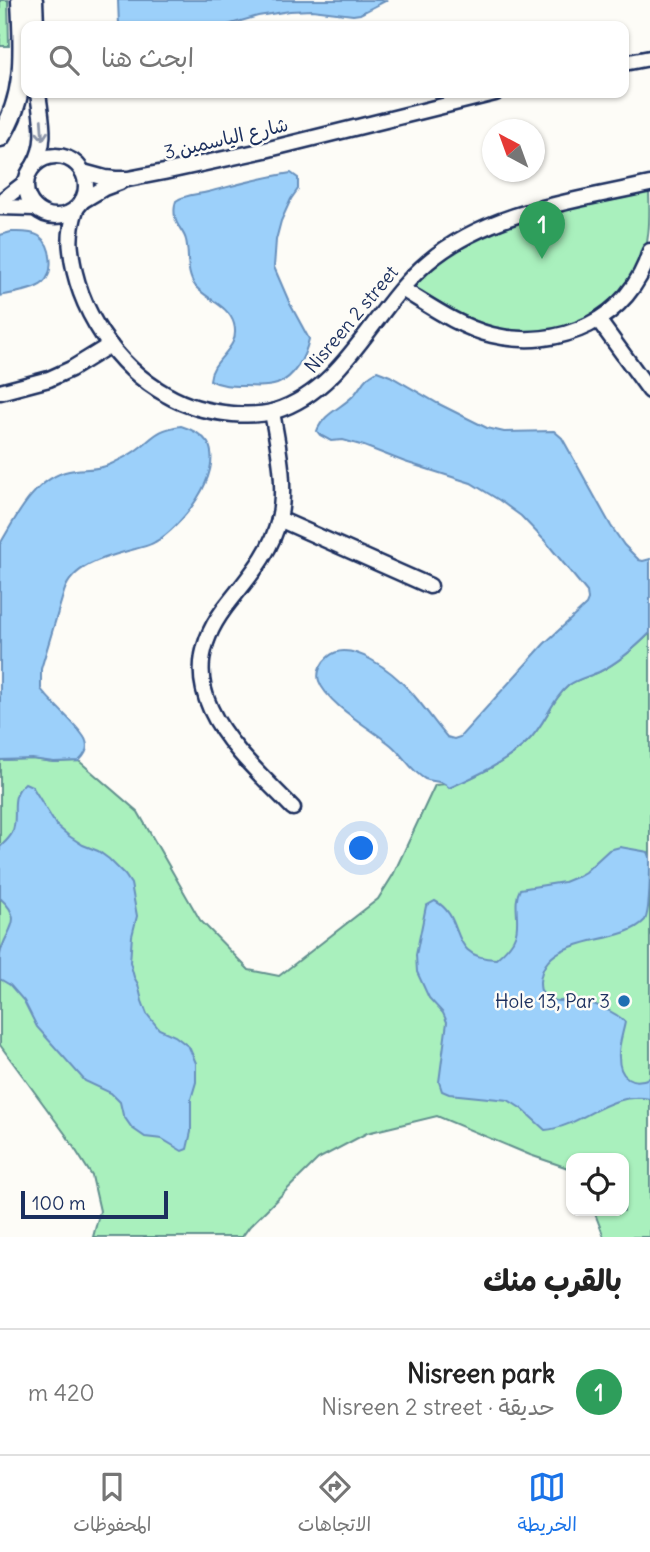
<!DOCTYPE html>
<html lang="ar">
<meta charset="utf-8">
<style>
:root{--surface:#fff;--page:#f6f6f6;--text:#222;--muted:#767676;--line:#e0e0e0;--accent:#1a73e8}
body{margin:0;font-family:Delius,"Playpen Sans Arabic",sans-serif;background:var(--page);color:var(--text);direction:rtl}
.controls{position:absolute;right:21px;bottom:21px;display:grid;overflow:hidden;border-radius:14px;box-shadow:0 2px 5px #0004}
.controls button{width:63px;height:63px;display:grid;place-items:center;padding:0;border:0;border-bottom:2px solid var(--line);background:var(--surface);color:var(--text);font:35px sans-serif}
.compass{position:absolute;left:482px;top:119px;width:63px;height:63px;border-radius:50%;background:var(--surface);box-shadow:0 2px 5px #0004;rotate:319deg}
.scale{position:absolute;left:21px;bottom:18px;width:147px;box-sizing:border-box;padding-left:7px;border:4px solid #1b2f5e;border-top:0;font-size:19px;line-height:24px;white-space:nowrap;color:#1b2f5e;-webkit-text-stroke:5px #fdfcf7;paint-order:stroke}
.you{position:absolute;left:362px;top:849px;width:24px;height:24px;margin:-18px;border:5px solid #fff;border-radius:50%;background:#1a73e8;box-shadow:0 0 0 10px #1a73e833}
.badge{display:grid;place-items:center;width:46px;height:46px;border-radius:50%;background:var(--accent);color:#fff;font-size:23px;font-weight:700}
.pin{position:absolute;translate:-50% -58px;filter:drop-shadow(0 2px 4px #0008)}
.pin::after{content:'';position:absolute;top:37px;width:24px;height:21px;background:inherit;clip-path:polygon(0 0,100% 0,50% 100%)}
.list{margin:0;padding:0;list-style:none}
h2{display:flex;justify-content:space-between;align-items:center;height:91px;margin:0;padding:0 28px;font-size:30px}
h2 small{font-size:23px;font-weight:400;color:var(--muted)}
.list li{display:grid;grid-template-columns:46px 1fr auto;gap:21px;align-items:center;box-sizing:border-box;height:126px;padding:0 28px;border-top:2px solid var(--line)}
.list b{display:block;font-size:26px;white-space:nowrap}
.list p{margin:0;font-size:23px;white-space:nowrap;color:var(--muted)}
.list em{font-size:23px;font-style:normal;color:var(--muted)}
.icon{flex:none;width:38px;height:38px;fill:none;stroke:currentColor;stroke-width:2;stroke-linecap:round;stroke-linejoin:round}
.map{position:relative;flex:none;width:650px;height:1237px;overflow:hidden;direction:ltr}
.search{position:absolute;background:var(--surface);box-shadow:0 2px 5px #0004;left:21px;right:21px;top:21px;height:77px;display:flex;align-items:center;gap:18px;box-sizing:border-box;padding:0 24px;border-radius:14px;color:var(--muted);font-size:26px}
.sheet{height:217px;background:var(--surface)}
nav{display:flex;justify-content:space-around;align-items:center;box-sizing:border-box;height:98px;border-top:2px solid var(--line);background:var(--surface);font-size:19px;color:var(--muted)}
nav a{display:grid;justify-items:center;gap:4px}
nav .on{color:var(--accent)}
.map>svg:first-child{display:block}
.green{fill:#a9f0bd;stroke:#62908e;stroke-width:2}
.water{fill:#9cd0fa;stroke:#6890bc;stroke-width:2}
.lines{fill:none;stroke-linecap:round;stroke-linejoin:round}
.minor-casing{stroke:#1b2f5e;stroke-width:19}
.major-casing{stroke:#1b2f5e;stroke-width:23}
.minor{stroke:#fdfcf7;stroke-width:14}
.major{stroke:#fdfcf7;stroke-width:18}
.oneway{stroke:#8c96aa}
.poi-dot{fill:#1f6fb2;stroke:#fdfcf7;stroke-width:2.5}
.labels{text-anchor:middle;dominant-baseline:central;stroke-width:5;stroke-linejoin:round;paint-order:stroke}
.street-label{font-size:19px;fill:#1b2f5e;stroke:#fdfcf7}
.poi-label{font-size:19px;fill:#1b2f5e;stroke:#fdfcf7;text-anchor:end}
</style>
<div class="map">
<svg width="650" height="1237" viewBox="0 0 650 1237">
<rect width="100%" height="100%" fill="#fdfcf7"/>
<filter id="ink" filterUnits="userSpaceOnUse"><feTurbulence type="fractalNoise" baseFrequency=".0143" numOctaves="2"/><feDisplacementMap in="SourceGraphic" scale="14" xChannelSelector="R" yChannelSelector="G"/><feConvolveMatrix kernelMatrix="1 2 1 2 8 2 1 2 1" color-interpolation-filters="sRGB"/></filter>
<g filter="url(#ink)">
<!-- green -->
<g class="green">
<polygon points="0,0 8,0 9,46 0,46"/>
<path d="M 649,192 C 650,218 650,247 638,271 C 634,276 628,282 624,287 C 594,323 552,340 505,330 C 471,323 443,304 414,287 C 426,273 438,260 454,250 C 511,215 584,208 649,192 Z"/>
<path d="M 650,633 L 650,1237 L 604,1237 L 594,1211 L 624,1211 L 624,1158 L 571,1158 L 571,1169 L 530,1155 L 437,1116 L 367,1133 L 318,1159 L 250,1226 L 242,1237 L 93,1237 L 100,1211 L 92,1176 L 66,1135 L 0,1045 L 0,760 L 32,759 L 54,762 L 79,761 L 138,812 L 200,920 L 249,970 L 279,976 L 378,899 L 393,875 L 435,785 L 446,784 L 450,787 C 477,776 507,762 528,741 C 545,725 551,700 569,685 C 577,679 590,676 599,672 C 619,662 634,649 650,633 Z"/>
</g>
<!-- water -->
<g class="water">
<polygon points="118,0 387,0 360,14 353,15 312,10 290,11 258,16 224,26 119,26"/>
<path d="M 291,173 L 298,178 L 298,189 L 291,199 L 281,221 L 276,240 L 274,267 L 290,304 L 309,339 C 305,357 295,377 277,384 C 266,388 254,386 243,386 C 231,386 221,386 210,380 C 212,357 241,350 234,324 C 229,306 208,300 196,287 C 185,273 190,256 186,240 C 184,231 176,226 175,217 C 174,211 174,206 176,201 C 186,194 197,195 208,192 C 236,185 263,177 291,173 Z"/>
<path d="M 11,232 C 19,232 32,231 39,236 C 52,245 55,272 43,283 C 34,291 12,293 0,296 L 0,235 Z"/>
<path d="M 377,371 L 390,376 L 437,403 L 487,428 L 504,432 L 554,431 L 562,438 L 611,526 L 624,545 L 639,560 L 643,561 L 650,559 L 650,633 C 634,649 619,662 599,672 C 590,676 577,679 569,685 C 551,700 545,725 528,741 C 507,762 476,776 449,788 C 442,779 434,783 425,779 C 413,773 402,754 391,745 C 372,729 327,704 319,681 C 316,672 322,662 328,657 C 350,637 394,673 410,691 C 423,705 434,722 447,737 L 454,739 L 460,737 L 544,644 L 586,605 L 588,600 L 587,592 L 546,542 L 521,516 L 499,500 L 471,483 L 405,462 L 364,446 L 343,440 L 331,441 L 320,435 L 317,431 C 323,414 341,408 353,396 C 364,384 361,380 377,371 Z"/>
<path d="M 181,426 C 191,429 202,434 208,443 C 224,473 181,528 155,542 C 149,546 141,547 135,549 C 110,556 72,564 64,592 L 41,669 L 41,689 C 50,702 83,730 86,741 C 89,750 84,756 79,761 L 54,762 L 32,759 L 0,760 L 0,544 C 16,517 35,478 69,471 C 83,468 97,471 111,464 C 119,460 128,456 135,451 C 155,437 154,430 181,426 Z"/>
<path d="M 25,783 L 32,786 L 56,825 L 69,836 L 83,845 L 98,851 L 109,859 L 125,875 L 131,884 L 137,916 L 132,936 L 130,962 L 134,977 L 138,984 L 142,1001 L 147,1014 L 159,1029 L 175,1036 L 189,1047 L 196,1063 L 196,1082 L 191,1099 L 191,1132 L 187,1149 L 182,1151 L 162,1139 L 145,1137 L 132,1128 L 123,1115 L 120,1102 L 111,1093 L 85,1081 L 37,1027 L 24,1001 L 10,985 L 0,979 C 0,971 0,962 0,955 C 4,930 27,922 0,898 L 0,847 C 5,842 9,839 12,833 C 20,815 7,798 25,783 Z"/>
<path d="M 620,847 L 648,852 L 650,857 C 650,871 650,911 645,920 C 619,948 544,932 540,982 C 540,987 540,992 545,996 C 554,1004 566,1000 576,1000 C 590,1001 616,1012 625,1022 C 623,1033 618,1046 619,1057 C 619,1078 632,1085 650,1078 L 650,1099 C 607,1091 582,1127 545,1130 L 522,1109 L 508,1100 L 449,1094 L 442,1091 L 439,1082 L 447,1022 L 443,1013 L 429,998 L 417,972 L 416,955 L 426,906 L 435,901 C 467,918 446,958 496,959 C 503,953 512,945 515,936 C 521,921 512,904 520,889 L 564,882 L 576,877 L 585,872 L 609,850 Z"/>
</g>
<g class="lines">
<!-- minor casing -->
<g class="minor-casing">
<g id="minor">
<polyline points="35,0 36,26"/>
<polyline points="624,63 650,58"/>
<circle cx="56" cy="186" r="30"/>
<path d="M 34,165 C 48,142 41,118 38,93"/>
<polyline points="83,172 105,178 116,179 128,179 164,172 265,150 495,93"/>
<polyline points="82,201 104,188 120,182"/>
<polyline points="0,202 26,182"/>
<polyline points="0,207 35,208"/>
<path d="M 76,209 C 72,222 69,237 71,250 C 77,309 116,367 167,395 C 187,407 210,412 233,414 C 246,415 262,415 275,411 C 347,388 373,308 428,262 C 488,211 575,201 650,184"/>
<path d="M 402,289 C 430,306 459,327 492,335 C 559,351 630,320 650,251"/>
<polyline points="599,321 650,391"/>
<polyline points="0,392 49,379 71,369 110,345"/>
<path d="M 272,412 C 278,447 287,484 279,519 C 271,555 245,581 224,609 C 163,692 240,753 293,808"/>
<polyline points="279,519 430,586"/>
</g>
</g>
<!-- major casing -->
<g class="major-casing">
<path id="major" d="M 0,137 C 28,95 23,47 21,0"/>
</g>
<!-- minor -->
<use href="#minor" class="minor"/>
<!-- major -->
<use href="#major" class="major"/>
</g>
<!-- one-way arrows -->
<defs><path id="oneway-shaft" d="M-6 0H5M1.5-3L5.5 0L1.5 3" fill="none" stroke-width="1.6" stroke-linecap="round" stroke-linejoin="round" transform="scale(1.75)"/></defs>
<use class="oneway" href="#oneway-shaft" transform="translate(42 130) rotate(86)"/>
</g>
<!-- markers -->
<circle class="poi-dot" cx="624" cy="1001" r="7"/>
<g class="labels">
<!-- street labels -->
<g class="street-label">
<text transform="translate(226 138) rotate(-13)">شارع الياسمين 3</text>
<text transform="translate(351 319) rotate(-50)">Nisreen 2 street</text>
</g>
<!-- poi labels -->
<g class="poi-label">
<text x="610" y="1001">Hole 13, Par 3</text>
</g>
</g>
</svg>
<div class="controls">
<button><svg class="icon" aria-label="locate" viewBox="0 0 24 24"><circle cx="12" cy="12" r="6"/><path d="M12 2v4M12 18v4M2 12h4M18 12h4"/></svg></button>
</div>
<svg class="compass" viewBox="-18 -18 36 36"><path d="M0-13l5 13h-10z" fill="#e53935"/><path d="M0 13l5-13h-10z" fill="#767676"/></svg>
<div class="scale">100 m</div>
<div class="you"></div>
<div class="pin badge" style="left:542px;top:259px;background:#2e9e5b">1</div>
<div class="search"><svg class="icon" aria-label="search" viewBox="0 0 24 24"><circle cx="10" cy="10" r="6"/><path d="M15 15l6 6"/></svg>ابحث هنا</div>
</div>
<section class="sheet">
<h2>بالقرب منك<small></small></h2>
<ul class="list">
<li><span class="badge" style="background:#2e9e5b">1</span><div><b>Nisreen park</b><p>حديقة · Nisreen 2 street</p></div><em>420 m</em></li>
</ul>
</section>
<nav>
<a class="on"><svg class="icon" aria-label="map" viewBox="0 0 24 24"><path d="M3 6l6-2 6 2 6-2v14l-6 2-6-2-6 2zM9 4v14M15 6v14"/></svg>الخريطة</a>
<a><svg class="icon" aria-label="directions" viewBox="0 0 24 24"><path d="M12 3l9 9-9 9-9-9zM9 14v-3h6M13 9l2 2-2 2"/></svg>الاتجاهات</a>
<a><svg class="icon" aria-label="saved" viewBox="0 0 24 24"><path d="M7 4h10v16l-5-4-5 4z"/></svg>المحفوظات</a>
</nav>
